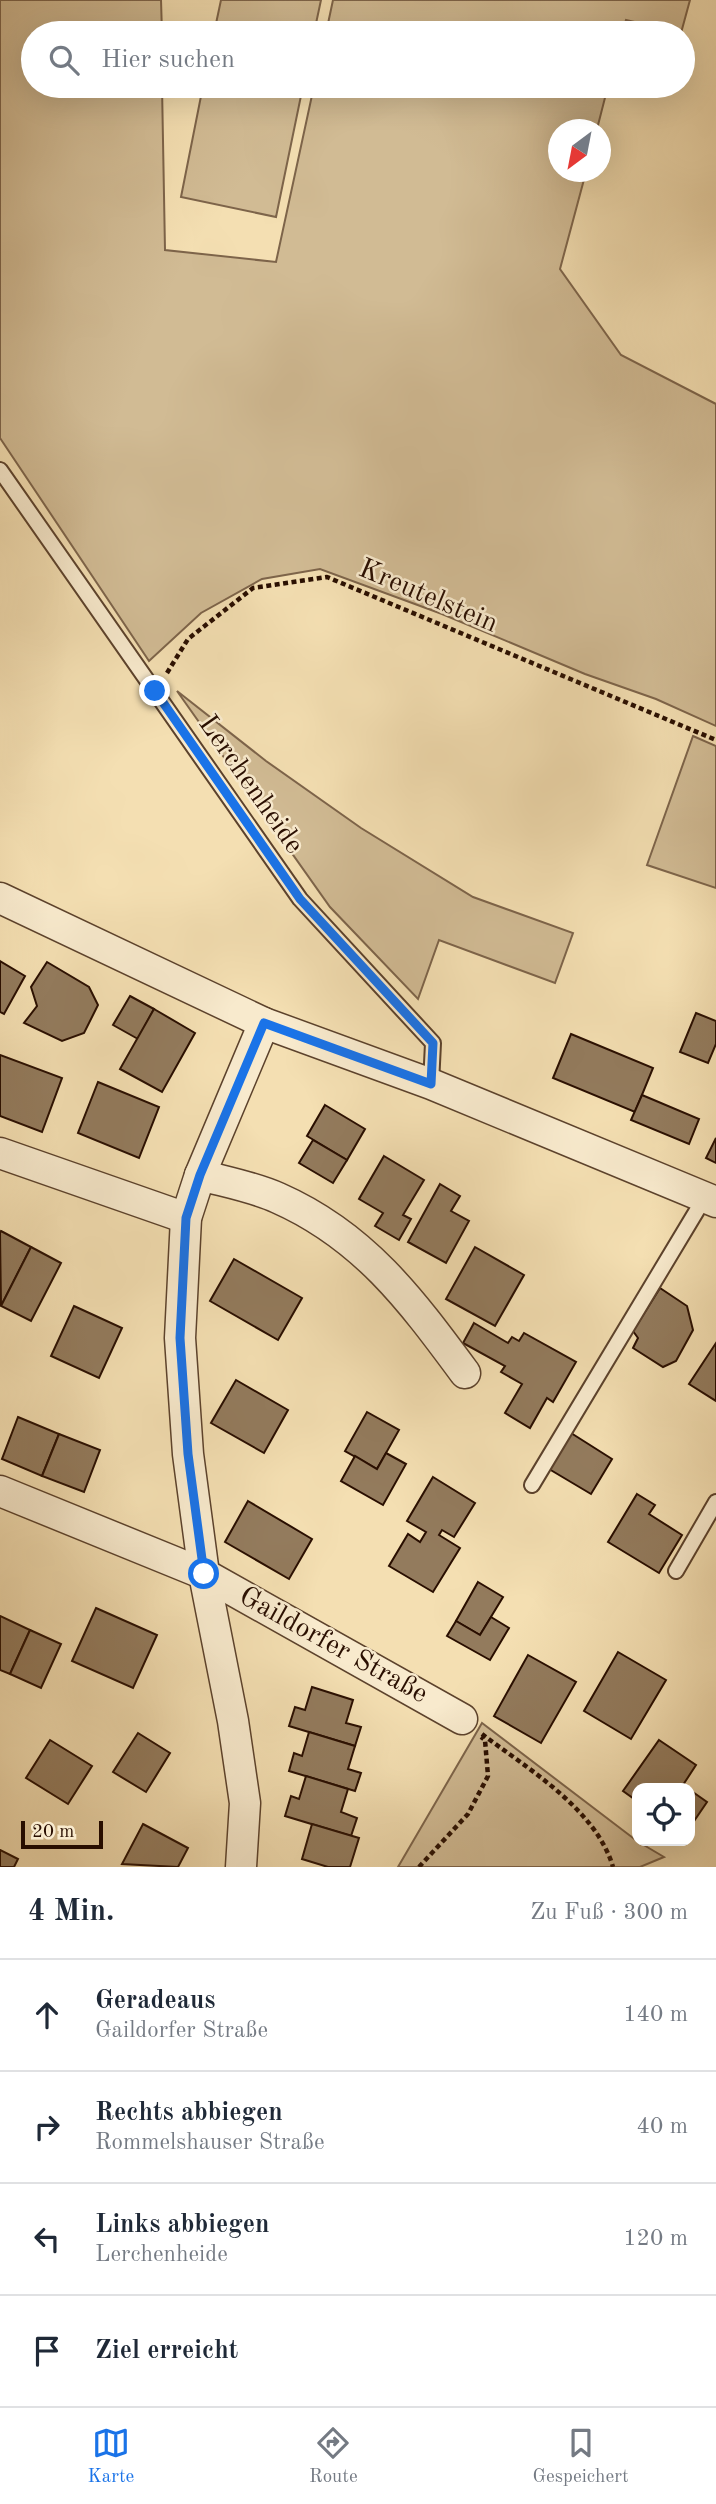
<!DOCTYPE html>
<html lang="de">
<meta charset="utf-8">
<style>
:root{--surface:#fff;--page:#f2f2f3;--text:#1f2937;--muted:#747a83;--line:#e0e1e3;--accent:#1a73e8}
body{margin:0;font-family:"Old Standard TT",serif;background:var(--page);color:var(--text)}
.controls{position:absolute;right:21px;bottom:21px;display:grid;overflow:hidden;border-radius:14px;box-shadow:0 7px 28px #0002}
.controls button{width:63px;height:63px;display:grid;place-items:center;padding:0;border:0;border-bottom:2px solid var(--line);background:var(--surface);color:var(--text);font:35px sans-serif}
.compass{position:absolute;left:548px;top:119px;width:63px;height:63px;border-radius:50%;background:var(--surface);box-shadow:0 7px 28px #0002;rotate:212deg}
.scale{position:absolute;left:21px;bottom:18px;width:82px;box-sizing:border-box;padding-left:7px;border:4px solid #290e00;border-top:0;font-size:19px;line-height:24px;white-space:nowrap;color:#290e00;-webkit-text-stroke:5px #f8eacd;paint-order:stroke}
.stop{position:absolute;width:21px;height:21px;margin:-16px;border:5px solid #1a73e8;border-radius:50%;background:#fff}
.stop.end{background:#1a73e8;border-color:#fff;box-shadow:0 2px 7px #0008}
.list{margin:0;padding:0;list-style:none}
h2{display:flex;justify-content:space-between;align-items:center;height:91px;margin:0;padding:0 28px;font-size:30px}
h2 small{font-size:23px;font-weight:400;color:var(--muted)}
.list li{display:grid;grid-template-columns:46px 1fr auto;gap:21px;align-items:center;box-sizing:border-box;height:112px;padding:0 28px;border-top:2px solid var(--line)}
.list b{display:block;font-size:26px;white-space:nowrap}
.list p{margin:0;font-size:23px;white-space:nowrap;color:var(--muted)}
.list em{font-size:23px;font-style:normal;color:var(--muted)}
.icon{flex:none;width:38px;height:38px;fill:none;stroke:currentColor;stroke-width:2;stroke-linecap:round;stroke-linejoin:round}
.map{position:relative;flex:none;width:716px;height:1867px;overflow:hidden}
.search{position:absolute;background:var(--surface);box-shadow:0 7px 28px #0002;left:21px;right:21px;top:21px;height:77px;display:flex;align-items:center;gap:18px;box-sizing:border-box;padding:0 24px;border-radius:38px;color:var(--muted);font-size:26px}
.sheet{height:539px;background:var(--surface)}
nav{display:flex;justify-content:space-around;align-items:center;box-sizing:border-box;height:98px;border-top:2px solid var(--line);background:var(--surface);font-size:19px;color:var(--muted)}
nav a{display:grid;justify-items:center;gap:4px}
nav .on{color:var(--accent)}
.map>svg:first-child{display:block}
.green{fill:#d1bb94;stroke:#7d644a;stroke-width:2}
.building{fill:#937b5d;stroke:#290e00;stroke-width:2}
.lines{fill:none;stroke-linecap:round;stroke-linejoin:round}
.lane-casing{stroke:#5c422c;stroke-width:18}
.street-casing{stroke:#5c422c;stroke-width:33}
.path{stroke:#290e00;stroke-width:4.5;stroke-dasharray:5 3.5;stroke-linecap:butt}
.lane{stroke:#f8eacd;stroke-width:14}
.street{stroke:#f8eacd;stroke-width:30}
.route{stroke:#1a73e8;stroke-width:9}
.labels{text-anchor:middle;dominant-baseline:central;stroke-width:5;stroke-linejoin:round;paint-order:stroke}
.street-label{font-size:28px;fill:#290e00;stroke:#f8eacd}
</style>
<div class="map">
<svg width="716" height="1867" viewBox="0 0 716 1867">
<rect width="100%" height="100%" fill="#f4dfb2"/>
<filter id="stains"><feTurbulence type="fractalNoise" baseFrequency=".00286" numOctaves="4"/><feColorMatrix values="0 0 0 0 .2 0 0 0 0 .09 0 0 0 0 .02 0 0 0 .5 -.17"/></filter>
<radialGradient id="worn" r=".72"><stop offset=".6" stop-color="#630" stop-opacity="0"/><stop offset="1" stop-color="#630" stop-opacity=".3"/></radialGradient>
<!-- green -->
<g class="green">
<polygon points="0,0 161,0 162,33 33,33 33,86 162,86 165,250 276,262 314,86 608,86 597,129 558,130 558,172 586,172 560,269 621,355 716,404 716,726 656,699 585,674 442,614 320,569 262,579 201,613 149,661 0,438"/>
<polygon points="221,0 321,0 314,33 214,33"/>
<polygon points="333,0 690,0 681,33 626,20 622,33 326,33"/>
<polygon points="203,86 303,86 276,217 181,197"/>
<polygon points="177,691 266,761 361,828 473,897 573,933 555,983 439,940 418,999 330,907"/>
<polygon points="693,736 716,746 716,888 647,865"/>
<polygon points="482,1723 637,1841 664,1857 640,1867 398,1867"/>
</g>
<!-- building -->
<g class="building">
<polygon points="0,961 25,976 4,1014 0,1012"/>
<polygon points="47,962 89,987 98,1005 84,1033 62,1041 24,1023 37,1006 31,987"/>
<polygon points="130,996 154,1009 138,1039 113,1025"/>
<polygon points="154,1009 195,1033 162,1092 120,1069"/>
<polygon points="696,1013 716,1021 716,1044 708,1063 680,1052"/>
<polygon points="571,1034 653,1068 635,1112 553,1078"/>
<polygon points="0,1055 62,1078 42,1132 0,1116"/>
<polygon points="98,1082 159,1107 139,1158 78,1133"/>
<polygon points="642,1095 699,1119 689,1144 631,1120"/>
<polygon points="325,1105 365,1129 347,1160 307,1136"/>
<polygon points="716,1138 716,1163 706,1158"/>
<polygon points="313,1140 347,1160 333,1183 299,1163"/>
<polygon points="384,1156 424,1180 403,1215 411,1219 399,1240 375,1226 383,1213 359,1199"/>
<polygon points="440,1184 460,1196 451,1211 469,1221 446,1263 408,1242"/>
<polygon points="1,1231 31,1247 1,1306 0,1233"/>
<polygon points="31,1247 61,1263 31,1321 1,1306"/>
<polygon points="475,1247 524,1275 495,1326 446,1299"/>
<polygon points="234,1259 302,1298 278,1340 210,1301"/>
<polygon points="660,1288 687,1306 693,1330 676,1361 663,1367 633,1348 638,1338 633,1331"/>
<polygon points="74,1306 122,1328 99,1378 51,1356"/>
<polygon points="474,1323 508,1343 512,1337 519,1341 524,1333 576,1362 553,1402 547,1398 530,1428 505,1413 522,1384 501,1372 505,1366 463,1343"/>
<polygon points="716,1343 716,1401 689,1384"/>
<polygon points="236,1380 288,1410 264,1453 211,1423"/>
<polygon points="367,1412 399,1430 377,1469 345,1451"/>
<polygon points="18,1417 59,1434 42,1476 2,1459"/>
<polygon points="571,1433 612,1459 591,1494 549,1469"/>
<polygon points="59,1434 100,1450 84,1492 42,1476"/>
<polygon points="386,1453 406,1464 383,1505 341,1481 355,1456 377,1469"/>
<polygon points="433,1477 475,1503 454,1537 442,1530 439,1535 460,1548 433,1592 389,1566 408,1534 420,1542 426,1532 407,1521"/>
<polygon points="637,1494 655,1505 649,1514 682,1535 659,1573 608,1542"/>
<polygon points="248,1501 312,1539 289,1579 225,1542"/>
<polygon points="478,1582 503,1597 480,1635 456,1621"/>
<polygon points="96,1608 157,1635 133,1688 72,1661"/>
<polygon points="0,1616 30,1630 10,1674 0,1670"/>
<polygon points="491,1617 509,1628 490,1660 447,1636 456,1621 480,1635"/>
<polygon points="30,1630 61,1644 41,1688 10,1674"/>
<polygon points="618,1652 666,1680 631,1739 584,1711"/>
<polygon points="528,1655 576,1682 541,1743 494,1716"/>
<polygon points="312,1687 353,1700 346,1723 361,1727 355,1746 289,1726 295,1707 305,1710"/>
<polygon points="309,1732 355,1746 348,1769 361,1773 355,1791 289,1771 294,1753 302,1756"/>
<polygon points="138,1733 170,1753 146,1792 113,1772"/>
<polygon points="50,1740 92,1766 68,1804 26,1778"/>
<polygon points="659,1740 696,1765 683,1785 688,1788 637,1788 637,1801 623,1791"/>
<polygon points="306,1776 348,1789 341,1812 357,1818 351,1836 285,1816 291,1796 299,1799"/>
<polygon points="690,1790 707,1802 690,1827"/>
<polygon points="143,1824 188,1848 178,1867 122,1864"/>
<polygon points="312,1824 359,1838 350,1867 328,1867 302,1859"/>
<polygon points="0,1850 18,1859 14,1867 0,1867"/>
</g>
<g class="lines">
<!-- lane casing -->
<g class="lane-casing">
<g id="lane">
<polyline points="0,470 300,899 433,1043 431,1084"/>
<polyline points="532,1485 705,1197"/>
<polyline points="676,1571 716,1502"/>
</g>
</g>
<!-- street casing -->
<g class="street-casing">
<g id="street">
<polyline points="0,898 264,1023 431,1084 716,1202"/>
<polyline points="0,1153 186,1218"/>
<path d="M 200,1175 C 226,1182 254,1187 278,1198 C 364,1236 411,1300 465,1373"/>
<polyline points="0,1491 204,1574 462,1719"/>
<polyline points="241,1867 245,1803 233,1721 204,1574 188,1454 180,1338 186,1218 200,1175 264,1023"/>
</g>
</g>
<!-- path -->
<g class="path">
<polyline points="167,673 188,639 253,588 327,577 716,740"/>
<path d="M 482,1734 C 528,1769 596,1809 613,1867"/>
<polyline points="419,1867 468,1814 488,1776 485,1740 481,1737"/>
</g>
<!-- lane -->
<use href="#lane" class="lane"/>
<!-- street -->
<use href="#street" class="street"/>
</g>
<g class="lines">
<!-- route -->
<polyline class="route" points="155,691 300,899 433,1043 431,1084 264,1023 200,1175 186,1218 180,1338 188,1454 204,1574"/>
</g>
<g class="labels">
<!-- street labels -->
<g class="street-label">
<text transform="translate(428 597) rotate(23)">Kreutelstein</text>
<text transform="translate(250 785) rotate(55)">Lerchenheide</text>
<text transform="translate(333 1646) rotate(29)">Gaildorfer Straße</text>
</g>
</g>
<rect width="100%" height="100%" filter="url(#stains)"/>
<rect width="100%" height="100%" fill="url(#worn)"/>
</svg>
<div class="controls">
<button><svg class="icon" aria-label="locate" viewBox="0 0 24 24"><circle cx="12" cy="12" r="6"/><path d="M12 2v4M12 18v4M2 12h4M18 12h4"/></svg></button>
</div>
<svg class="compass" viewBox="-18 -18 36 36"><path d="M0-13l5 13h-10z" fill="#e53935"/><path d="M0 13l5-13h-10z" fill="#747a83"/></svg>
<div class="scale">20 m</div>
<div class="stop" style="left:204px;top:1574px"></div>
<div class="stop end" style="left:155px;top:691px"></div>
<div class="search"><svg class="icon" aria-label="search" viewBox="0 0 24 24"><circle cx="10" cy="10" r="6"/><path d="M15 15l6 6"/></svg>Hier suchen</div>
</div>
<section class="sheet">
<h2>4 Min.<small>Zu Fuß · 300 m</small></h2>
<ul class="list">
<li><svg class="icon" aria-label="ahead" viewBox="0 0 24 24"><path d="M12 20V5M6 11l6-6 6 6"/></svg><div><b>Geradeaus</b><p>Gaildorfer Straße</p></div><em>140 m</em></li>
<li><svg class="icon" aria-label="right" viewBox="0 0 24 24"><path d="M7 20v-9h11M14 6l5 5-5 5"/></svg><div><b>Rechts abbiegen</b><p>Rommelshauser Straße</p></div><em>40 m</em></li>
<li><svg class="icon" aria-label="left" viewBox="0 0 24 24"><path d="M17 20v-9H6M10 6l-5 5 5 5"/></svg><div><b>Links abbiegen</b><p>Lerchenheide</p></div><em>120 m</em></li>
<li><svg class="icon" aria-label="arrive" viewBox="0 0 24 24"><path d="M6 21V4h12l-3 4 3 4H6"/></svg><div><b>Ziel erreicht</b></div></li>
</ul>
</section>
<nav>
<a class="on"><svg class="icon" aria-label="map" viewBox="0 0 24 24"><path d="M3 6l6-2 6 2 6-2v14l-6 2-6-2-6 2zM9 4v14M15 6v14"/></svg>Karte</a>
<a><svg class="icon" aria-label="directions" viewBox="0 0 24 24"><path d="M12 3l9 9-9 9-9-9zM9 14v-3h6M13 9l2 2-2 2"/></svg>Route</a>
<a><svg class="icon" aria-label="saved" viewBox="0 0 24 24"><path d="M7 4h10v16l-5-4-5 4z"/></svg>Gespeichert</a>
</nav>
